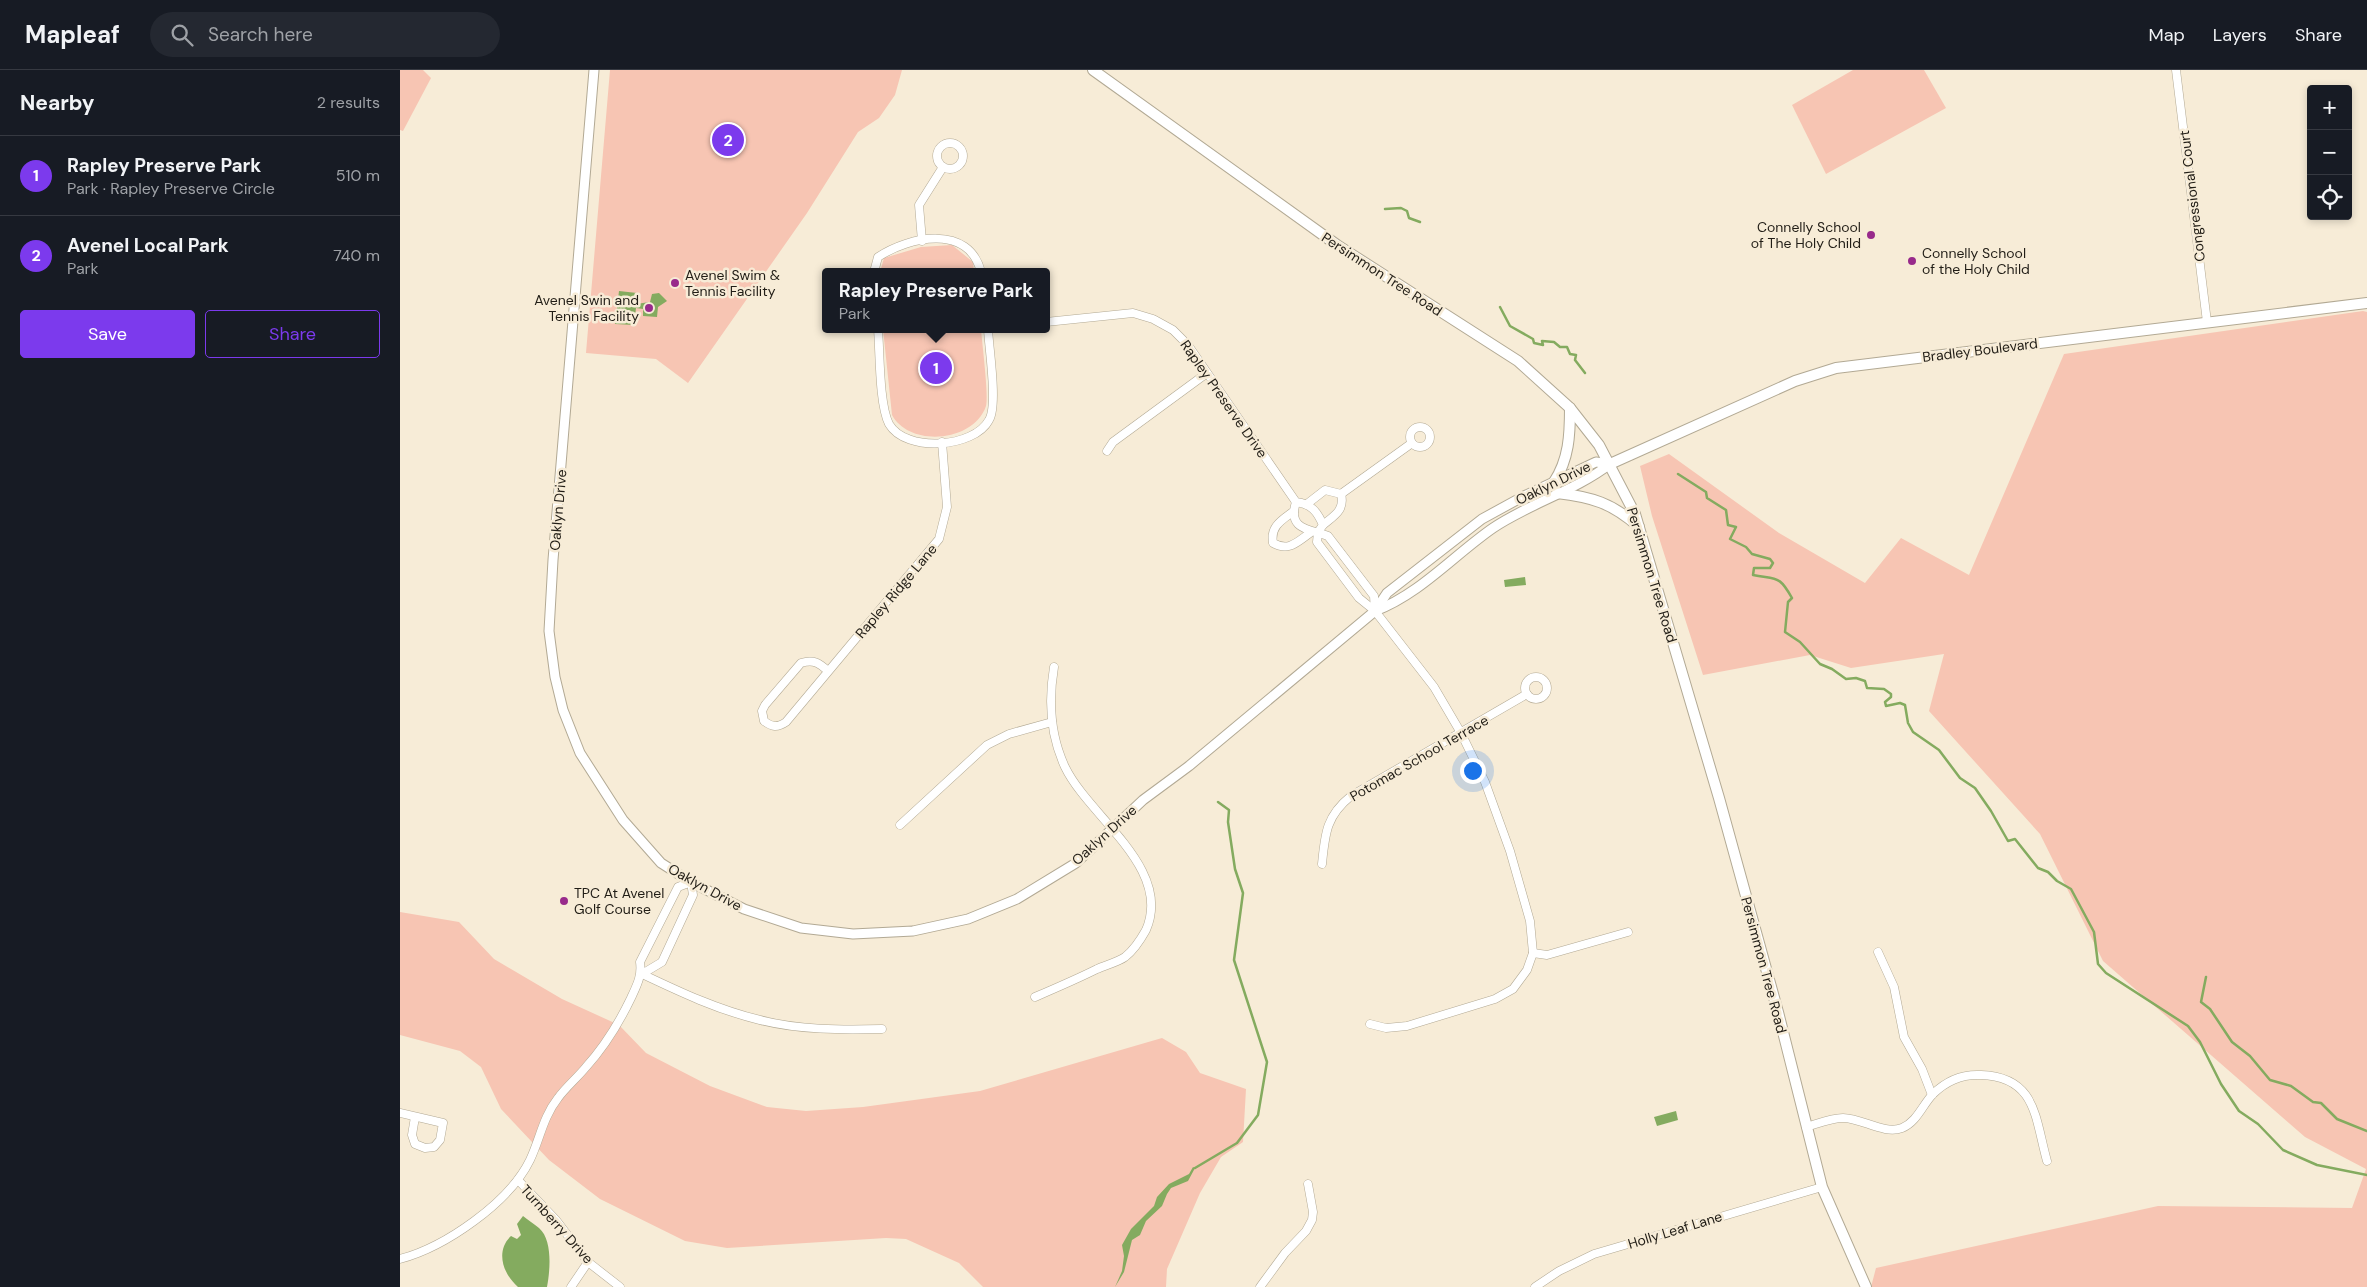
<!DOCTYPE html>
<meta charset="utf-8">
<style>
:root{--surface:#171b24;--page:#242831;--text:#f1f3f6;--muted:#9ea1a6;--line:#363941;--accent:#7c3aed}
body{margin:0;font-family:"DM Sans",sans-serif;background:var(--page);color:var(--text)}
.controls{position:absolute;right:15px;top:15px;display:grid;overflow:hidden;border-radius:5px;box-shadow:0 2px 8px #0003}
.controls button{width:45px;height:45px;display:grid;place-items:center;padding:0;border:0;border-bottom:1px solid var(--line);background:var(--surface);color:var(--text);font:25px sans-serif}
.you{position:absolute;left:1072px;top:700px;width:18px;height:18px;margin:-12px;border:4px solid #fff;border-radius:50%;background:#1a73e8;box-shadow:0 0 0 8px #1a73e833}
.badge{display:grid;place-items:center;width:32px;height:32px;border-radius:50%;background:var(--accent);color:#fff;font-size:16px;font-weight:700}
.pin{position:absolute;translate:-50% -50%;border:2px solid #fff;box-shadow:0 1px 5px #0006}
.popup{position:absolute;left:422px;top:198px;width:228px;height:65px;box-sizing:border-box;display:grid;place-content:center;border-radius:5px;background:var(--surface);filter:drop-shadow(0 1px 4px #0005);font-size:16px;white-space:nowrap;color:var(--muted)}
.popup b{font-size:19px;color:var(--text)}
.popup::after{content:'';position:absolute;left:50%;top:100%;margin-left:-10px;border:10px solid transparent;border-top-color:var(--surface)}
.list{margin:0;padding:0;list-style:none}
h2{display:flex;justify-content:space-between;align-items:center;height:65px;margin:0;padding:0 20px;font-size:21px}
h2 small{font-size:16px;font-weight:400;color:var(--muted)}
.list li{display:grid;grid-template-columns:32px 1fr auto;gap:15px;align-items:center;box-sizing:border-box;height:80px;padding:0 20px;border-top:1px solid var(--line)}
.list b{display:block;font-size:19px;white-space:nowrap}
.list p{margin:0;font-size:16px;white-space:nowrap;color:var(--muted)}
.list em{font-size:16px;font-style:normal;color:var(--muted)}
.actions{display:flex;gap:10px;padding:15px 20px}
.actions a{flex:1;padding:11px 0;border:1px solid var(--accent);border-radius:5px;text-align:center;font-size:18px;color:var(--accent)}
.actions .main{background:var(--accent);color:#fff}
.icon{flex:none;width:28px;height:28px;fill:none;stroke:currentColor;stroke-width:2;stroke-linecap:round;stroke-linejoin:round}
.map{position:relative;flex:none;width:1967px;height:1217px;overflow:hidden}
header{display:flex;align-items:center;gap:30px;box-sizing:border-box;height:70px;padding:0 25px;background:var(--surface);border-bottom:1px solid var(--line)}
header strong{font-size:24px}
nav{display:flex;gap:28px;margin-inline-start:auto;font-size:18px}
.search{width:350px;height:45px;background:var(--page);display:flex;align-items:center;gap:12px;box-sizing:border-box;padding:0 18px;border-radius:28px;color:var(--muted);font-size:19px}
main{display:flex}
aside{flex:1;background:var(--surface)}
.map>svg:first-child{display:block}
.green{fill:#f7c5b3}
.water{fill:#84ab5f}
.lines{fill:none;stroke-linecap:round;stroke-linejoin:round}
.stream{stroke:#84ab5f;stroke-width:2.5}
.minor-casing{stroke:#b2a994;stroke-width:9}
.tertiary-casing{stroke:#b2a994;stroke-width:11}
.secondary-casing{stroke:#b2a994;stroke-width:12}
.minor{stroke:#fff;stroke-width:8}
.tertiary{stroke:#fff;stroke-width:9}
.secondary{stroke:#fff;stroke-width:10}
.poi-dot{fill:#982a8b;stroke:#f7ecd7;stroke-width:2}
.labels{text-anchor:middle;dominant-baseline:central;stroke-width:5;stroke-linejoin:round;paint-order:stroke}
.street-label{font-size:14px;fill:#211d16;stroke:#f7ecd7}
.poi-label{font-size:14px;fill:#211d16;stroke:#f7ecd7;text-anchor:start}
</style>
<header>
<strong>Mapleaf</strong>
<div class="search"><svg class="icon" aria-label="search" viewBox="0 0 24 24"><circle cx="10" cy="10" r="6"/><path d="M15 15l6 6"/></svg>Search here</div>
<nav><a>Map</a><a>Layers</a><a>Share</a></nav>
</header>
<main>
<aside>
<h2>Nearby<small>2 results</small></h2>
<ul class="list">
<li><span class="badge">1</span><div><b>Rapley Preserve Park</b><p>Park · Rapley Preserve Circle</p></div><em>510 m</em></li>
<li><span class="badge">2</span><div><b>Avenel Local Park</b><p>Park</p></div><em>740 m</em></li>
</ul>
<div class="actions"><a class="main">Save</a><a>Share</a></div>
</aside>
<div class="map">
<svg width="1967" height="1217" viewBox="0 0 1967 1217">
<rect width="100%" height="100%" fill="#f7ecd7"/>
<!-- green -->
<g class="green">
<polygon points="0,0 23,0 31,8 3,61 0,60"/>
<polygon points="210,0 502,0 495,25 479,48 458,62 407,143 288,313 256,289 186,283"/>
<polygon points="1453,0 1524,0 1546,38 1426,104 1392,35"/>
<polygon points="552,175 573,192 574,202 480,202 484,188 521,177"/>
<polygon points="1963,241 1967,242 1967,1217 1471,1217 1476,1198 1758,1136 1952,1138 1966,1099 1905,1067 1703,891 1640,764 1529,641 1544,584 1451,598 1410,585 1303,605 1252,446 1240,396 1269,384 1379,463 1465,513 1501,468 1569,505 1664,284"/>
<path d="M 483,259 L 581,259 C 582,272 589,328 586,336 C 574,372 510,378 492,345 Z"/>
<polygon points="0,842 59,852 94,889 162,929 219,955 246,983 310,1016 367,1037 406,1041 463,1037 580,1021 762,968 786,982 800,1003 846,1019 843,1072 821,1087 800,1123 767,1199 766,1217 583,1217 559,1193 506,1169 486,1168 327,1178 285,1171 200,1129 149,1090 101,1039 81,997 60,981 0,965"/>
</g>
<!-- water -->
<g class="water">
<polygon points="219,221 237,223 236,234 250,232 252,224 259,223 267,231 258,237 257,247 243,246 243,239 236,238 234,255 215,254"/>
<polygon points="1125,507 1126,515 1105,517 1104,510"/>
<polygon points="1276,1041 1278,1050 1257,1056 1254,1047"/>
<polygon points="793,1097 795,1098 788,1111 771,1118 767,1124 762,1136 746,1151 740,1165 732,1170 724,1202 715,1217 722,1201 724,1186 722,1175 731,1159 754,1136 757,1127 769,1114 789,1104"/>
<path d="M 123,1146 C 128,1150 134,1154 139,1158 C 153,1170 150,1201 147,1217 L 118,1217 C 103,1204 95,1181 111,1166 L 117,1169 L 121,1165 L 117,1154 Z"/>
</g>
<g class="lines">
<!-- stream -->
<g class="stream">
<polyline points="985,139 1001,138 1007,141 1009,148 1020,152"/>
<polyline points="1100,237 1110,256 1133,269 1134,273 1143,275 1142,271 1154,272 1160,277 1167,277 1170,284 1176,285 1175,290 1185,303"/>
<path d="M 1278,404 L 1306,422 L 1307,428 L 1326,440 L 1328,455 L 1336,457 L 1330,469 L 1346,477 L 1352,484 L 1370,489 L 1373,493 L 1370,498 L 1354,498 L 1353,505 C 1378,510 1379,505 1392,528 L 1388,532 L 1385,562 L 1400,572 L 1420,594 L 1432,599 L 1446,609 L 1456,608 L 1465,611 L 1467,618 L 1484,619 L 1491,624 L 1491,627 L 1485,632 L 1486,636 L 1500,633 L 1505,635 L 1508,653 L 1513,662 L 1539,680 L 1560,708 L 1575,718 L 1591,741 L 1608,771 L 1615,769 L 1638,798 L 1648,802 L 1657,811 L 1671,819 L 1694,862 L 1698,894 L 1706,903 L 1788,956 L 1800,972 L 1821,1014 L 1839,1041 L 1858,1054 L 1883,1080 L 1917,1095 L 1967,1105"/>
<polyline points="1806,907 1801,932 1810,939 1832,972 1850,986 1870,1010 1891,1016 1913,1032 1921,1033 1937,1049 1967,1061"/>
<polyline points="795,1098 837,1073 858,1045 867,992 834,890 843,823 835,799 828,752 829,740 818,732"/>
</g>
<!-- minor casing -->
<g class="minor-casing">
<g id="minor">
<polyline points="1776,0 1807,252"/>
<circle cx="550" cy="86" r="13"/>
<polyline points="522,171 519,135 543,97"/>
<path d="M 474,202 L 478,187 C 510,166 569,154 581,202"/>
<path d="M 646,252 L 733,243 L 753,249 L 773,260 L 788,275 L 896,432 C 911,434 917,441 923,455 L 918,462 L 917,472 L 959,528 L 975,541 L 1034,617 L 1061,663 L 1085,712 L 1110,781 L 1130,851 L 1133,883 L 1127,900 L 1113,919 L 1095,929 L 1007,956 L 986,958 L 970,954"/>
<path d="M 478,259 C 480,283 479,334 489,354 C 506,383 574,378 589,350 C 598,335 589,279 588,259"/>
<circle cx="1020" cy="367" r="10"/>
<polyline points="707,381 713,372 807,303"/>
<polyline points="941,424 1012,373"/>
<path d="M 896,432 C 887,461 911,459 928,466 L 974,526 L 975,541"/>
<path d="M 907,434 L 925,420 L 941,424 C 945,440 935,445 923,455"/>
<path d="M 894,441 C 882,450 870,456 873,473 C 889,482 897,472 910,463"/>
<path d="M 428,601 C 419,593 414,589 401,593 L 365,635 L 362,641 L 364,651 C 372,657 377,658 386,652 L 539,469 L 547,437 L 542,372"/>
<circle cx="1136" cy="618" r="11"/>
<polyline points="500,755 587,675 609,664 652,652"/>
<path d="M 922,794 C 925,764 926,746 951,726 L 1127,624"/>
<polyline points="1478,882 1494,917 1504,967 1522,999 1532,1025"/>
<polyline points="1133,883 1147,885 1228,862"/>
<path d="M 242,904 C 280,922 318,940 360,950 C 399,960 441,960 482,959"/>
<path d="M 635,927 C 656,918 677,909 697,899 C 706,895 718,892 725,887 C 734,880 741,869 746,860 C 773,798 689,747 665,697 C 650,665 648,633 654,597"/>
<polyline points="0,1043 43,1053 40,1070 34,1077 25,1078 15,1074 12,1065 15,1047"/>
<path d="M 1406,1057 C 1417,1054 1431,1048 1443,1048 C 1462,1048 1484,1065 1502,1058 C 1517,1052 1523,1034 1533,1024 C 1546,1011 1563,1004 1581,1005 C 1637,1007 1635,1049 1647,1091"/>
<polyline points="118,1110 156,1150 188,1192 220,1217"/>
<path d="M 0,1189 C 45,1177 109,1133 130,1090 C 140,1069 143,1047 158,1028 C 166,1017 177,1008 186,997 C 205,976 219,953 231,928 C 237,915 242,906 240,892 L 278,817 L 291,812 L 293,825 L 262,892 L 242,904"/>
<polyline points="171,1217 188,1192"/>
<polyline points="860,1217 885,1183 906,1161 912,1150 913,1142 908,1114"/>
<polyline points="1135,1217 1159,1201 1194,1184 1422,1117"/>
</g>
</g>
<!-- tertiary casing -->
<g class="tertiary-casing">
<g id="tertiary">
<polyline points="194,0 153,490 149,561 155,607 163,640 180,683 223,750 261,793 291,812 344,839 401,858 453,864 513,861 568,849 617,829 676,793 743,730 789,696 975,541 987,523 1082,449 1124,426 1196,392 1210,394"/>
<path d="M 975,541 C 1020,524 1054,485 1093,458 C 1130,433 1175,421 1210,394"/>
</g>
</g>
<!-- secondary casing -->
<g class="secondary-casing">
<g id="secondary">
<polyline points="693,0 937,175 1118,291 1170,338 1199,375 1235,444 1319,728 1378,942 1422,1117 1466,1217"/>
<polyline points="1210,394 1395,311 1436,298 1967,233"/>
<path d="M 1154,412 C 1169,389 1170,365 1170,338"/>
<path d="M 1157,423 C 1192,427 1212,433 1239,457"/>
</g>
</g>
<!-- minor -->
<use href="#minor" class="minor"/>
<!-- tertiary -->
<use href="#tertiary" class="tertiary"/>
<!-- secondary -->
<use href="#secondary" class="secondary"/>
</g>
<!-- markers -->
<g class="poi-dot">
<circle cx="1471" cy="165" r="5"/>
<circle cx="1512" cy="191" r="5"/>
<circle cx="275" cy="213" r="5"/>
<circle cx="249" cy="238" r="5"/>
<circle cx="164" cy="831" r="5"/>
</g>
<g class="labels">
<!-- street labels -->
<g class="street-label">
<text transform="translate(1792 126) rotate(-97)">Congressional Court</text>
<text transform="translate(982 204) rotate(33)">Persimmon Tree Road</text>
<text transform="translate(1580 280) rotate(-7)">Bradley Boulevard</text>
<text transform="translate(824 329) rotate(55)">Rapley Preserve Drive</text>
<text transform="translate(1153 413) rotate(-26)">Oaklyn Drive</text>
<text transform="translate(158 440) rotate(-85)">Oaklyn Drive</text>
<text transform="translate(1252 505) rotate(73)">Persimmon Tree Road</text>
<text transform="translate(496 521) rotate(-50)">Rapley Ridge Lane</text>
<text transform="translate(1019 688) rotate(-30)">Potomac School Terrace</text>
<text transform="translate(704 765) rotate(-42)">Oaklyn Drive</text>
<text transform="translate(305 817) rotate(29)">Oaklyn Drive</text>
<text transform="translate(1364 895) rotate(75)">Persimmon Tree Road</text>
<text transform="translate(157 1154) rotate(48)">Turnberry Drive</text>
<text transform="translate(1275 1160) rotate(-17)">Holly Leaf Lane</text>
</g>
<!-- poi labels -->
<g class="poi-label">
<text x="1461" y="157" text-anchor="end">Connelly School<tspan x="1461" dy="16">of The Holy Child</tspan></text>
<text x="1522" y="183">Connelly School<tspan x="1522" dy="16">of the Holy Child</tspan></text>
<text x="285" y="205">Avenel Swim &amp;<tspan x="285" dy="16">Tennis Facility</tspan></text>
<text x="239" y="230" text-anchor="end">Avenel Swin and<tspan x="239" dy="16">Tennis Facility</tspan></text>
<text x="174" y="823">TPC At Avenel<tspan x="174" dy="16">Golf Course</tspan></text>
</g>
</g>
</svg>
<div class="controls">
<button>+</button>
<button>−</button>
<button><svg class="icon" aria-label="locate" viewBox="0 0 24 24"><circle cx="12" cy="12" r="6"/><path d="M12 2v4M12 18v4M2 12h4M18 12h4"/></svg></button>
</div>
<div class="you"></div>
<div class="pin badge" style="left:536px;top:298px">1</div>
<div class="popup"><b>Rapley Preserve Park</b>Park</div>
<div class="pin badge" style="left:328px;top:70px">2</div>
</div>
</main>
